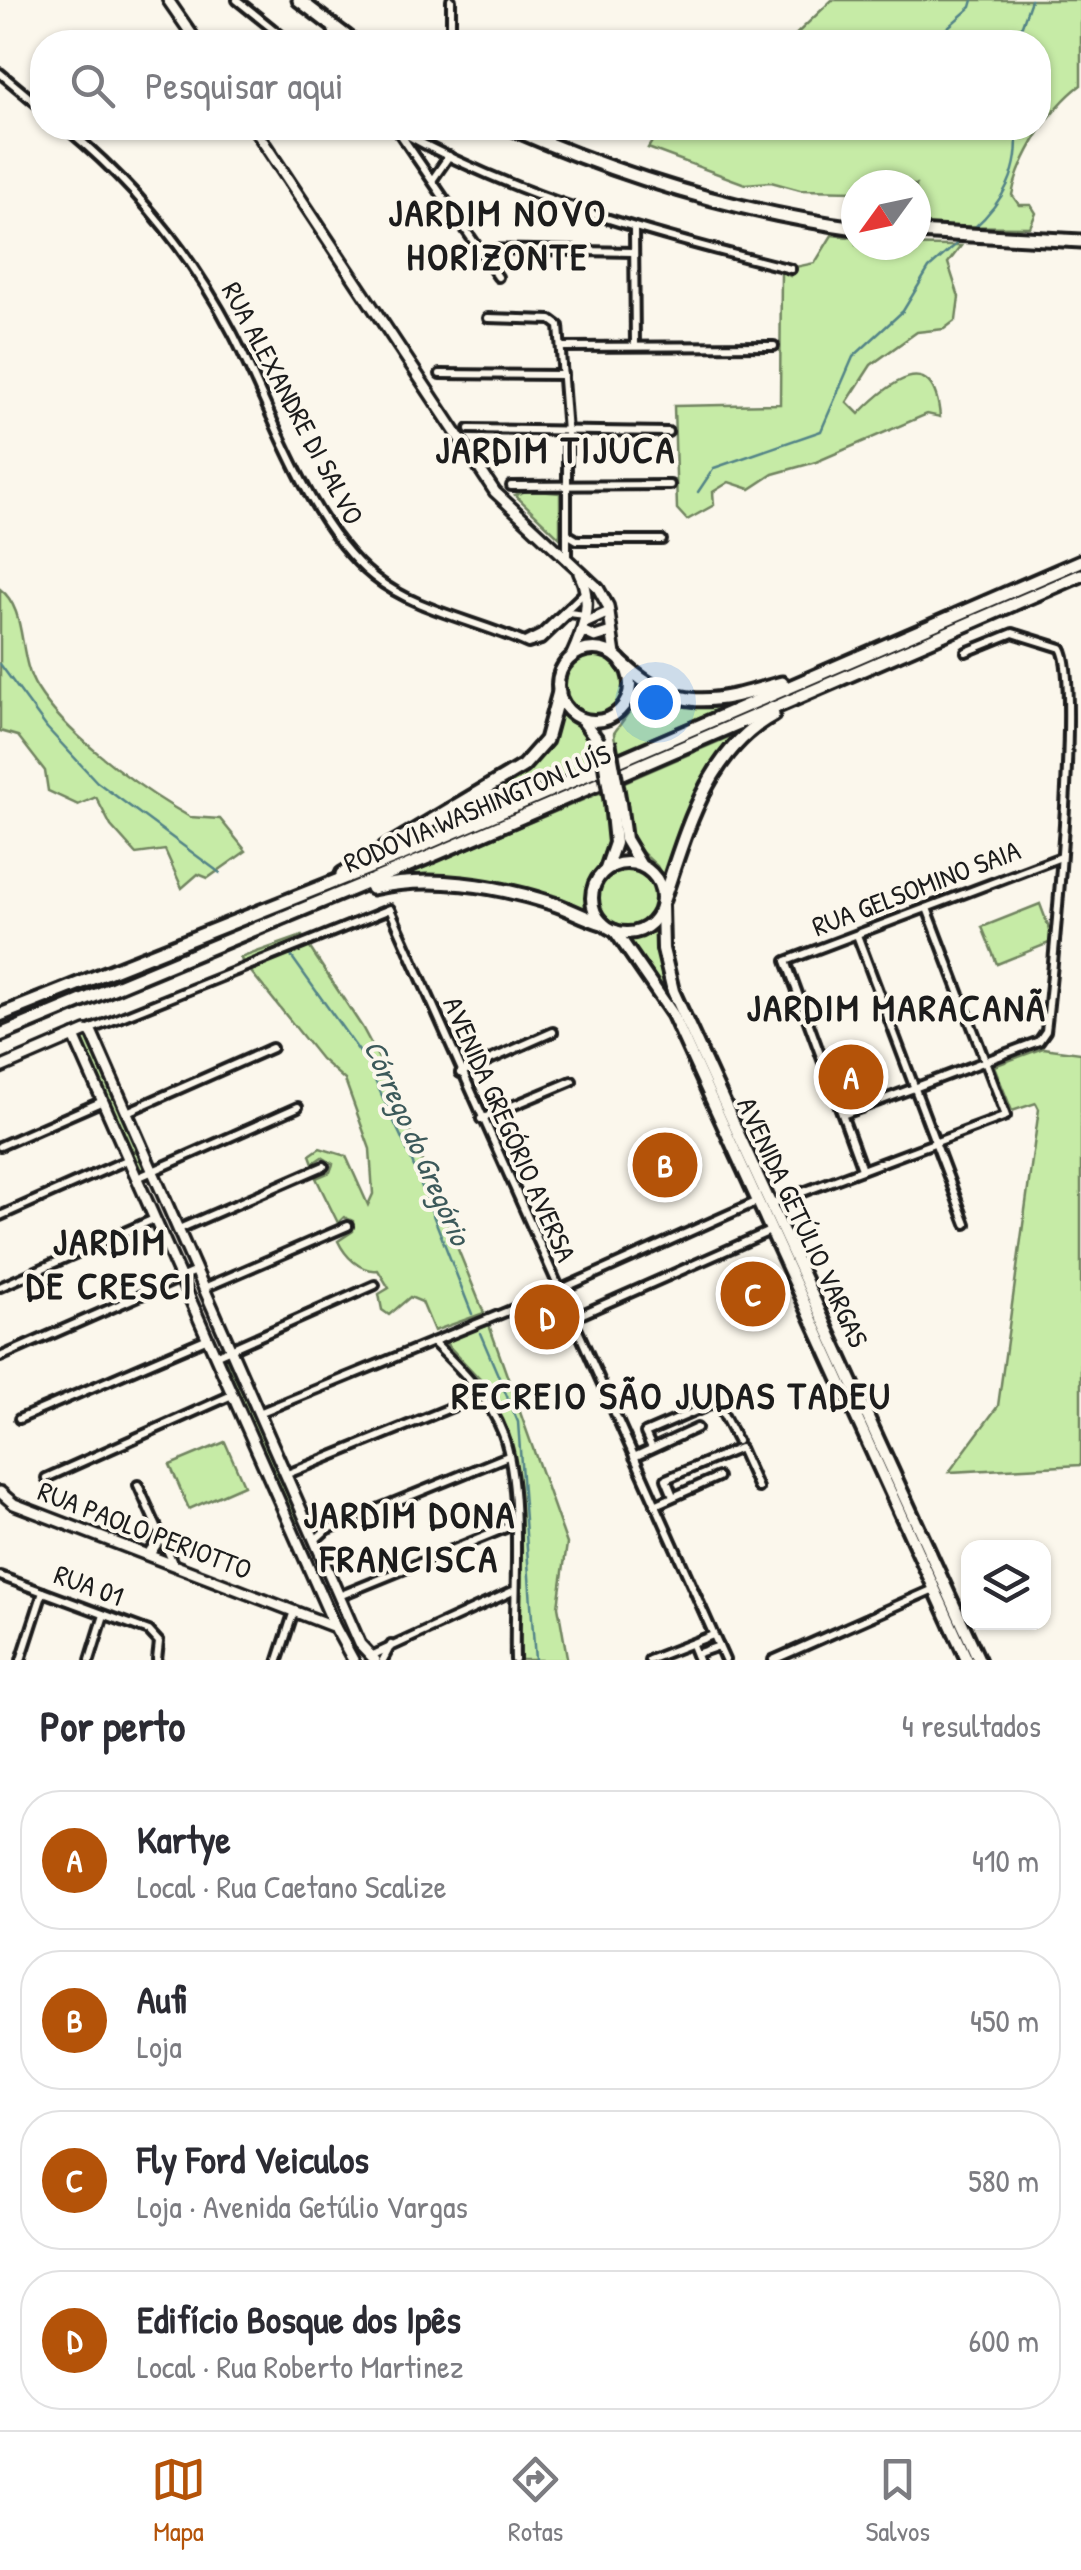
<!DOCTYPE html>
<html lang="pt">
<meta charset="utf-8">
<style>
:root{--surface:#fff;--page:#f7f7f7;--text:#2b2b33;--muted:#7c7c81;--line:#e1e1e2;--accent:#b45309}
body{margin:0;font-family:"Patrick Hand",sans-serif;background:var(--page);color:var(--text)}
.controls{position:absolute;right:30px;bottom:30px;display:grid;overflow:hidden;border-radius:20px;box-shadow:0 2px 8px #0004}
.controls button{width:90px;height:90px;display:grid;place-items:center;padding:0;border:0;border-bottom:2px solid var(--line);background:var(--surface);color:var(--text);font:50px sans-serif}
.compass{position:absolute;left:841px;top:170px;width:90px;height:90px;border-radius:50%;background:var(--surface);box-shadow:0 2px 8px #0004;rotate:237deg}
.you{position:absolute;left:655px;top:702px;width:35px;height:35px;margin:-25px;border:8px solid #fff;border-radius:50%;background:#1a73e8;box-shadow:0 0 0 15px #1a73e833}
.badge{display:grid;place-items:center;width:65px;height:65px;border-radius:50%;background:var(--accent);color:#fff;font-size:32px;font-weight:700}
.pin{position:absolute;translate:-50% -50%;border:5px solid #fff;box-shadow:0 2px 10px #0006}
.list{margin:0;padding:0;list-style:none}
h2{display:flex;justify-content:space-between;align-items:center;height:130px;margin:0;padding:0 40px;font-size:42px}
h2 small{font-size:32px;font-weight:400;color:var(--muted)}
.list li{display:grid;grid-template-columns:65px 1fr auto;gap:30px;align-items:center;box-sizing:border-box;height:140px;margin:0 20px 20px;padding:0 20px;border:2px solid var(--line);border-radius:40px}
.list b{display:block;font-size:38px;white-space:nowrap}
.list p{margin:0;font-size:32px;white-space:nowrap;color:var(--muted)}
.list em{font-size:32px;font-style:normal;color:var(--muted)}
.icon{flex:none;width:55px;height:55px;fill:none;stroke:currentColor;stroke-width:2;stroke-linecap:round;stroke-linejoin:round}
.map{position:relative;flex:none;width:1081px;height:1660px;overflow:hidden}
.search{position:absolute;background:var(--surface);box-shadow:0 2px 8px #0004;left:30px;right:30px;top:30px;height:110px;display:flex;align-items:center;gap:25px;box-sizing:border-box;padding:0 35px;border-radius:40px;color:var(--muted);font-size:38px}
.sheet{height:770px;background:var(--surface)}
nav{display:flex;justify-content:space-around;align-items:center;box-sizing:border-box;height:140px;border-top:2px solid var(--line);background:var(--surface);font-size:28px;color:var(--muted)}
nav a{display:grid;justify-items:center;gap:5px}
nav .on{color:var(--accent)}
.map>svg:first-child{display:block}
.green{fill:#c6eba6;stroke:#718461;stroke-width:2.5}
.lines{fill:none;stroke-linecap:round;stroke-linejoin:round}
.stream{stroke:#538487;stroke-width:2.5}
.street-casing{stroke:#1c1c1c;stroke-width:14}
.secondary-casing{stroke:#1c1c1c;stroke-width:16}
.primary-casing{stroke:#1c1c1c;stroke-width:18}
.highway-casing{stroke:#1c1c1c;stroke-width:19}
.street{stroke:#fbf7ec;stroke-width:6}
.secondary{stroke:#fbf7ec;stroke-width:9}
.primary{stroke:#fbf7ec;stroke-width:10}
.highway{stroke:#fbf7ec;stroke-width:11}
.primary-bridge-casing{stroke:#1c1c1c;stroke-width:18;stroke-linecap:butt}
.primary-bridge{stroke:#fbf7ec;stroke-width:10}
.labels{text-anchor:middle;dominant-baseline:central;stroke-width:8;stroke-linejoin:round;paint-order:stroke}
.street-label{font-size:28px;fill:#1c1c1c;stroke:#fbf7ec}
.water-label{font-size:30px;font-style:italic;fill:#3c595a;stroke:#fbf7ec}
.district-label{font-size:38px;font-weight:bold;letter-spacing:2.5px;fill:#1c1c1c;stroke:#fbf7ec}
</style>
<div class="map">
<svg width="1081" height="1660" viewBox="0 0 1081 1660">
<rect width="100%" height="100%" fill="#fbf7ec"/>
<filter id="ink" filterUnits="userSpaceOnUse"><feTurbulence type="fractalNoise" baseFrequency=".01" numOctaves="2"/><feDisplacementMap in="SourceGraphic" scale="20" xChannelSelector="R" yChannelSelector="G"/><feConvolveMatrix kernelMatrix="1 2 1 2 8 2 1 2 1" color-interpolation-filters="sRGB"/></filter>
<g filter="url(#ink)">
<!-- green -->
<g class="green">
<path d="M 832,0 L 1081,0 L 1081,85 C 1050,108 1019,158 1012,195 L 1019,205 L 1031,205 L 1036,213 L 1030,227 L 920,226 L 916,225 L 916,185 L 856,185 L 856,191 L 800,190 L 771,182 L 745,184 L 648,148 L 654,138 L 691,128 L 1038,128 L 1038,42 L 788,42 Z"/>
<path d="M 832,235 L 856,238 L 856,245 L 961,246 L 948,263 L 959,297 L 956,320 L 944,329 L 917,332 L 871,365 L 847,402 L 859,414 C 888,384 934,346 940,417 L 927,414 L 816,462 L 773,474 L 750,489 L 729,482 L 713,492 L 714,505 L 687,520 L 677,509 L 674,406 L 780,404 L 781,271 L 790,276 L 795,267 L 815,263 Z"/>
<polygon points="528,490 560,493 560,538 515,495"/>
<path d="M 0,589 C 28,610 17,657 37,688 C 64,732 129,780 173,807 L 190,817 L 220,819 L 246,851 L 208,878 L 198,874 L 182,888 L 165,850 L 136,854 L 111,826 L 96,797 L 78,805 L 48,791 L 45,771 L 18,736 L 0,731 Z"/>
<circle cx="594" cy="686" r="31"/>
<polygon points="636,680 676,702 728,705 616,753 614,733 634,705"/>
<path d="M 561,712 C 581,733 592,727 599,760 L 407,844 C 455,798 546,790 561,712 Z"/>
<polygon points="745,730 723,754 665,882 657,866 631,842 622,783"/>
<polygon points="604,791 610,845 587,887 590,915 551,899 394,880"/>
<circle cx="628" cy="898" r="31"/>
<polygon points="1040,904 1054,941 997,964 982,927"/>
<polygon points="657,923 659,953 669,990 976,1660 971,1660 668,1001 649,970 622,941"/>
<path d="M 302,936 L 362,1027 L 384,1068 L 484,1313 L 434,1331 L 422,1302 L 410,1297 L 389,1315 L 382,1310 L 379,1294 L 389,1288 L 378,1270 C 360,1272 345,1256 338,1241 L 353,1231 L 353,1221 L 344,1217 L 338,1223 L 316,1178 L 330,1172 L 333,1164 L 322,1157 L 313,1163 L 310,1155 L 320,1148 L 346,1156 L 368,1205 L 373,1194 L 370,1149 L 345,1080 L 321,1059 L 240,958 Z"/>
<polygon points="84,1036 88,1036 149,1167 145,1171 138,1170 81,1042"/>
<polygon points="1043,1048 1081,1053 1081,1465 949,1472 998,1406 1039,1109 1036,1103 1012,1111 994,1066"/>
<polygon points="489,1325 567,1544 558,1606 567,1657 564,1660 521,1660 514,1454 493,1393 444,1341"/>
<polygon points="225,1356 301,1518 299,1522 294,1521 222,1363"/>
<polygon points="225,1442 244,1485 189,1509 170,1465"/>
</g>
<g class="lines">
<!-- stream -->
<g class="stream">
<polyline points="931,42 971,7 973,0"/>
<polyline points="1016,42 1031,0"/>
<path d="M 973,229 C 1004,201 1021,170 1016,128"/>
<polyline points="698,492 714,468 821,431 853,357 903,311 929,268 960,241"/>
<polyline points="0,664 47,728 97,782 220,873"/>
<polyline points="289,953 366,1061 409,1154 472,1314"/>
<polyline points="480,1333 518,1422 535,1660"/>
</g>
<!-- street casing -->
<g class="street-casing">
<g id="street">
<polyline points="237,0 289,42"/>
<polyline points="332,29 336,42"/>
<polyline points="383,42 394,42"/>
<polyline points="451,42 451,0"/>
<polyline points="0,73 42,108"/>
<path d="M 66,128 C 136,186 191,253 233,334 C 272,410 307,523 374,577 C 416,611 479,621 528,644 L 541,640 L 569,613 L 585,615"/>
<path d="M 394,128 C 517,198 654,235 791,269"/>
<polyline points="400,134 498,277"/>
<polyline points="433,179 449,156"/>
<polyline points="634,230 635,346"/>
<polyline points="479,249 633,252"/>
<polyline points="488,318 551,320 559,326 567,432 567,560"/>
<polyline points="562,347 774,346"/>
<polyline points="440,374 563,375"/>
<polyline points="469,429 668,432"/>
<polyline points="511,486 670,485"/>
<polyline points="567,534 577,540 662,540"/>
<polyline points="525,642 541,634 586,591"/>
<polyline points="857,935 966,1224"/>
<polyline points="89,1030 390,909 725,1660"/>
<polyline points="460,1073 553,1032"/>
<polyline points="127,1112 272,1048"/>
<path d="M 845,1114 L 1039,1041 L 1046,1031 C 1053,973 1081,680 1061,648 L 1013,633 L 966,652"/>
<polyline points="481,1119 572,1081"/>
<polyline points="0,1146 103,1101"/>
<polyline points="862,1169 786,961 1061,857"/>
<polyline points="137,1178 298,1107"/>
<polyline points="771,1204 1006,1116 927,908"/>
<polyline points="0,1216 129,1159"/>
<polyline points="179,1229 324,1166"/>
<polyline points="0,1287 154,1219"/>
<polyline points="204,1288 348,1226"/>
<polyline points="571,1319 770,1231"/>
<path d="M 433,1342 C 461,1369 489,1397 503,1434 C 524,1491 513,1597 515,1660"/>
<polyline points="217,1355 375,1285"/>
<polyline points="0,1357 196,1271"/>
<polyline points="259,1413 557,1291 756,1202"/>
<polyline points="19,1419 208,1338"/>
<polyline points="652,1448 645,1433 717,1402 737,1441"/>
<polyline points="634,1457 697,1428"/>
<polyline points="285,1475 482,1395"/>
<polyline points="46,1478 232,1395"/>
<polyline points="138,1485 173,1563"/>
<polyline points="673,1496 666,1479 740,1448 758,1488"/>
<polyline points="655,1505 718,1477"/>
<polyline points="315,1540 326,1530 508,1456"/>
<polyline points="0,1576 149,1631 159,1642 157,1660"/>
<polyline points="339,1596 513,1525"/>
<polyline points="692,1645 698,1660"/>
<polyline points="696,1654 719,1646"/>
<polyline points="371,1656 513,1591"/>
<polyline points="21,1660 43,1592"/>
<polyline points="90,1660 104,1615"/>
<polyline points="278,1660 294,1611"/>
<polyline points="383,1660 391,1645"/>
<polyline points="649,1660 713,1635"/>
<polyline points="773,1660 934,1589"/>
</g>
</g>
<!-- secondary casing -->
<g class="secondary-casing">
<g id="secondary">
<polyline points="168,0 197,42"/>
<polyline points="254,128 495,492 598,588 608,606 615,655"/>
<polyline points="583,624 609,612"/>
<polyline points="582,631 595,637 611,632"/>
<path d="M 571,657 C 583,631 594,601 579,573"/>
<polyline points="74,1036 335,1627 353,1660"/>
<polyline points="0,1068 86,1031 92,1033 360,1644 375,1660"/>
<polyline points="0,1492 14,1504 335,1627"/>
<polyline points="149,1554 162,1535"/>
</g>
</g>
<!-- primary casing -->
<g class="primary-casing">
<g id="primary">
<circle cx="594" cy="685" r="36"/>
<polyline points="583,721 602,746"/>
<polyline points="620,803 625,839 640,864"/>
<circle cx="627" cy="898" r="35"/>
<polyline points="606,869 615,843 611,803"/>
<polyline points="662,905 663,949 673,991 979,1660"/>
<polyline points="615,931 673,1015 967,1660"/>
</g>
</g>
<!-- highway casing -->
<g class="highway-casing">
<g id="highway">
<polyline points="299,0 354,42"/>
<path d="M 511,128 C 621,176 737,212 856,228"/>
<polyline points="916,232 1081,241"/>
<path d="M 623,664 C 679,715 716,702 782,683"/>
<polyline points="342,874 523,766 546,740 559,692"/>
<path d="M 372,888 C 430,875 495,885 551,903 C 568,908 584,918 602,923"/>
<path d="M 663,900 C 686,833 706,752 773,715"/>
<polyline points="0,1015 399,856 1081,561"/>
<polyline points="0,1035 431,856 1081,575"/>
</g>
</g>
<!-- street -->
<use href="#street" class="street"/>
<!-- secondary -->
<use href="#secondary" class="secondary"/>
<!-- primary -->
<use href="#primary" class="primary"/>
<!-- highway -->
<use href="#highway" class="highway"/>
<!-- primary-bridge casing -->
<g class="primary-bridge-casing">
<g id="primary-bridge">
<polyline points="609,741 620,803"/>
<polyline points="602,746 611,803"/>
</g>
</g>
<!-- primary-bridge -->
<use href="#primary-bridge" class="primary-bridge"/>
</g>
</g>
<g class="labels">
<!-- street labels -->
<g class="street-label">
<text transform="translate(293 403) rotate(62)">RUA ALEXANDRE DI SALVO</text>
<text transform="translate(477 808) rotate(-23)">RODOVIA WASHINGTON LUÍS</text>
<text transform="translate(916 888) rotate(-21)">RUA GELSOMINO SAIA</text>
<text transform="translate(510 1129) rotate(66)">AVENIDA GREGÓRIO AVERSA</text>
<text transform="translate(803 1222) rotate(65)">AVENIDA GETÚLIO VARGAS</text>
<text transform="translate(145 1530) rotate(21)">RUA PAOLO PERIOTTO</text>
<text transform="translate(89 1585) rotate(20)">RUA 01</text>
</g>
<!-- water labels -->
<g class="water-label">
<text transform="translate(418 1142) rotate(66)">Córrego do Gregório</text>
</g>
<!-- district labels -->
<g class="district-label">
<text x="498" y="212">JARDIM NOVO<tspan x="498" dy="44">HORIZONTE</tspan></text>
<text x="556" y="449">JARDIM TIJUCA</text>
<text x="897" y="1007">JARDIM MARACANÃ</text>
<text x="110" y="1241">JARDIM<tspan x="110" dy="44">DE CRESCI</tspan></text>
<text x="672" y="1395">RECREIO SÃO JUDAS TADEU</text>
<text x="410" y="1514">JARDIM DONA<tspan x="410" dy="44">FRANCISCA</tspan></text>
</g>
</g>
</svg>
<div class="controls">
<button><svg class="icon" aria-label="layers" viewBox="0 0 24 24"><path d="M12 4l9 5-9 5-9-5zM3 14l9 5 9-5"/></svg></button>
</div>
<svg class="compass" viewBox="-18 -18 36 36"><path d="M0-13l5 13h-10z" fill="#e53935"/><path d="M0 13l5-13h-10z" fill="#7c7c81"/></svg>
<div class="you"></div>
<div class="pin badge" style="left:851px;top:1077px">A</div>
<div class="pin badge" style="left:665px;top:1165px">B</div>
<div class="pin badge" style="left:753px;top:1294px">C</div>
<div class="pin badge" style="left:547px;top:1317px">D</div>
<div class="search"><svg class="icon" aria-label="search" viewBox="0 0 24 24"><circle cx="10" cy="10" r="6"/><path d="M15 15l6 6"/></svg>Pesquisar aqui</div>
</div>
<section class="sheet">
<h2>Por perto<small>4 resultados</small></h2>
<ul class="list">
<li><span class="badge">A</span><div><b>Kartye</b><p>Local · Rua Caetano Scalize</p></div><em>410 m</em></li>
<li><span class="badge">B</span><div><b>Aufi</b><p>Loja</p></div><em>450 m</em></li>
<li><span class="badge">C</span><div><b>Fly Ford Veiculos</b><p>Loja · Avenida Getúlio Vargas</p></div><em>580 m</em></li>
<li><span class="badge">D</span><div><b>Edifício Bosque dos Ipês</b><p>Local · Rua Roberto Martinez</p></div><em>600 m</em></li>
</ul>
</section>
<nav>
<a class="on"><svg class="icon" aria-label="map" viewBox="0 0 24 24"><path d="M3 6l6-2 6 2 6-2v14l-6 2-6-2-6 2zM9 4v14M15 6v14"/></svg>Mapa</a>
<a><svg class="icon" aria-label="directions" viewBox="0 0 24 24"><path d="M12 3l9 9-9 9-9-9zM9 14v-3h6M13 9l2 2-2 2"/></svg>Rotas</a>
<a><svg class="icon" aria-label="saved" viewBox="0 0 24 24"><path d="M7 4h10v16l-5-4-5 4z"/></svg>Salvos</a>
</nav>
